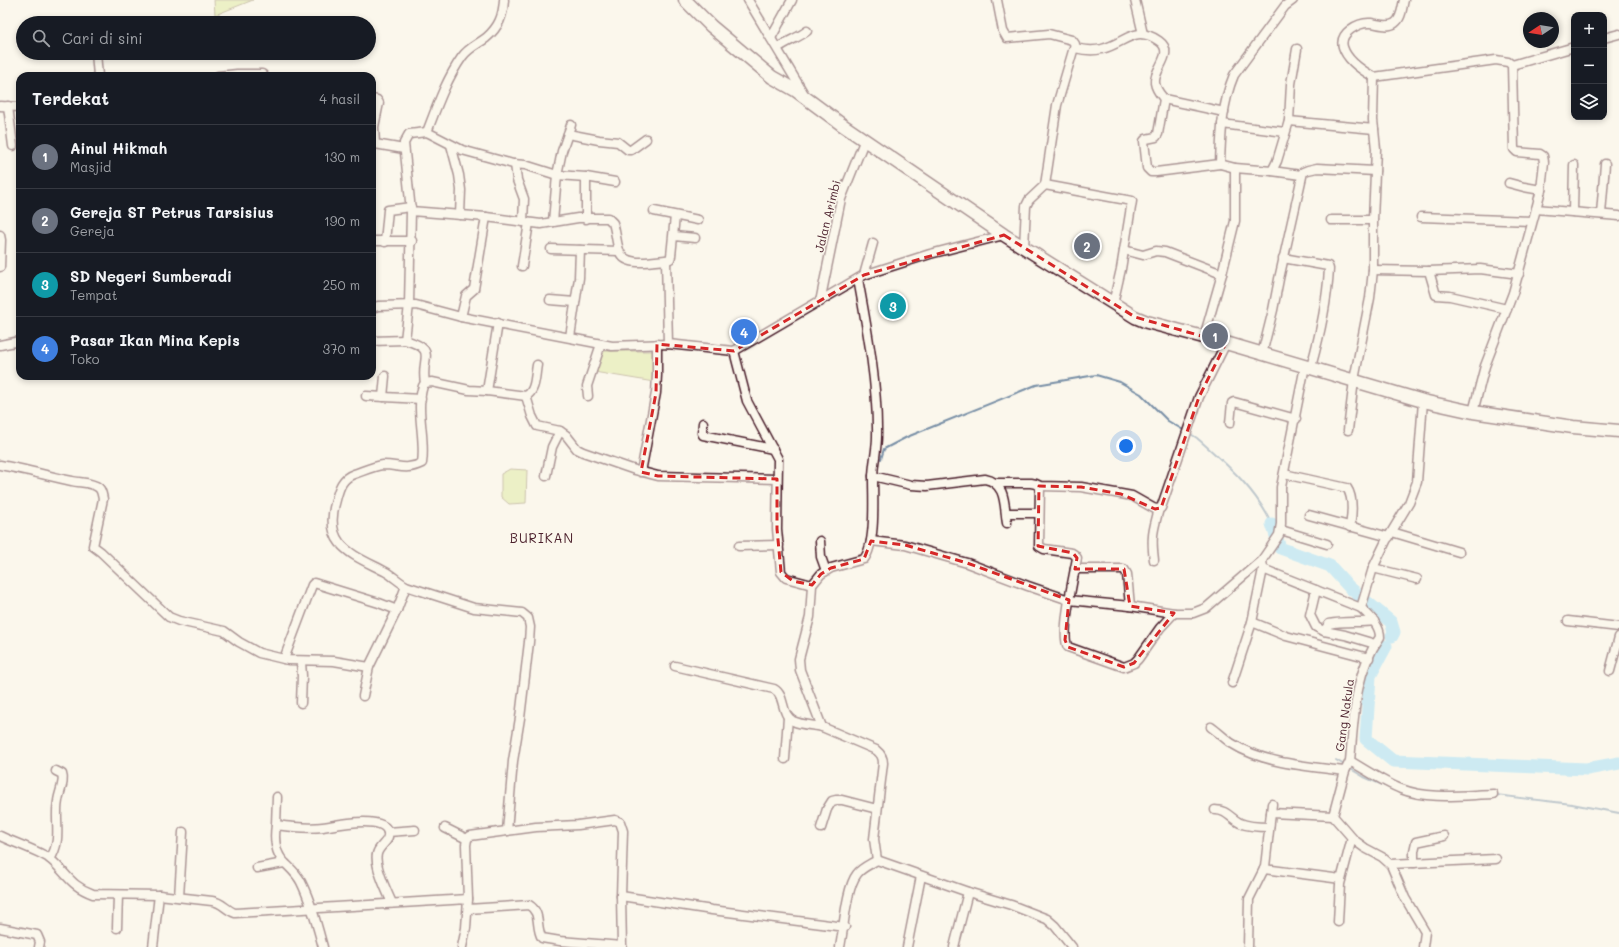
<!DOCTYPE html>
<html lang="id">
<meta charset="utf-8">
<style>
:root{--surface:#171b24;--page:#242831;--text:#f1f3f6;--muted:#9ea1a6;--line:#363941;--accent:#d1495b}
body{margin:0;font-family:Mali,sans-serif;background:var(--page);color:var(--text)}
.controls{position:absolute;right:12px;top:12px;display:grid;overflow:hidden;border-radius:8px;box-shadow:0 2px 6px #0003}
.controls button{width:36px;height:36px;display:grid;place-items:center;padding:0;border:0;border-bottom:1px solid var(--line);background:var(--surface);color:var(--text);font:20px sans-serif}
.compass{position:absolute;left:1523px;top:12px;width:36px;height:36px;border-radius:50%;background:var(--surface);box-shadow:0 2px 6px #0003;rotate:258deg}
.you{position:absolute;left:1126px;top:446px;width:14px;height:14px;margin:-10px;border:3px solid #fff;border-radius:50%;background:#1a73e8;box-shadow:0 0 0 6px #1a73e833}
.badge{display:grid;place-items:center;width:26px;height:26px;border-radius:50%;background:var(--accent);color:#fff;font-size:13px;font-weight:700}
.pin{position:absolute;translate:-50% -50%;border:2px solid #fff;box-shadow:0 1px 4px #0006}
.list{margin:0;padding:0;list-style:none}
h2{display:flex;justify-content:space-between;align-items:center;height:52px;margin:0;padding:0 16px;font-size:17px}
h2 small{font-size:13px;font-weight:400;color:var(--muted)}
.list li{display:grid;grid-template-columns:26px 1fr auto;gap:12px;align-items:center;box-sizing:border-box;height:64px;padding:0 16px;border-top:1px solid var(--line)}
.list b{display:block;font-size:15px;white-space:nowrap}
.list p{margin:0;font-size:13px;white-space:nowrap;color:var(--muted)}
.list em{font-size:13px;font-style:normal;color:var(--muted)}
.icon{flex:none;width:22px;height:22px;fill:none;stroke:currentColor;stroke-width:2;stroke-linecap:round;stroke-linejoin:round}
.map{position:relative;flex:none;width:1619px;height:947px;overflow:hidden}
.search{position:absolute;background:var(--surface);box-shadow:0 2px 6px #0003;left:16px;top:16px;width:360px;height:44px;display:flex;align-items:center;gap:10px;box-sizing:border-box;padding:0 14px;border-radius:22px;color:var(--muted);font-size:15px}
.panel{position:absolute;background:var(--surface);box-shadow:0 2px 6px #0003;left:16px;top:72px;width:360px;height:308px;border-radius:12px}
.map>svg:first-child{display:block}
.green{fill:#dae698;stroke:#928262}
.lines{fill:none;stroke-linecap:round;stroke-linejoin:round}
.stream{stroke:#788fa6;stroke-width:2}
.river{stroke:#96daf8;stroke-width:13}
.minor-casing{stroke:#4a1f2b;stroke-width:11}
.secondary-casing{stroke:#4a1f2b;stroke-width:15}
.minor{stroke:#fbf7ec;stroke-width:8}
.secondary{stroke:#fbf7ec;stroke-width:12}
.marked{fill:none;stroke:#d62828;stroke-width:3;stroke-dasharray:8 5;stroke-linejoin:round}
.labels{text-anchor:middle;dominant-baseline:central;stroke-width:3;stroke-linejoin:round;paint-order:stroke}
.street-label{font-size:12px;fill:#4a1f2b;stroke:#fbf7ec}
.neighbourhood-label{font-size:13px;letter-spacing:1px;fill:#4a1f2b;stroke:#fbf7ec}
</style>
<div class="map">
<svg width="1619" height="947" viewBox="0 0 1619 947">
<rect width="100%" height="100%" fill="#fbf7ec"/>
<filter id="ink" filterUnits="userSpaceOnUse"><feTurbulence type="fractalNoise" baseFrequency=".025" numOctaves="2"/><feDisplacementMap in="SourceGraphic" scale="8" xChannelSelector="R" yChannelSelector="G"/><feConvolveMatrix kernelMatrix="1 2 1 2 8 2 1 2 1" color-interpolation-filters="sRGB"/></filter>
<g filter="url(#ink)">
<!-- green -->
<g class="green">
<polygon points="214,0 253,0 215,15"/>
<polygon points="600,351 653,351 654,382 594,372"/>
<polygon points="510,469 527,470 526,503 509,504 501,497 501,474"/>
</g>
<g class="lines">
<!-- stream -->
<g class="stream">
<path d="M 1189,433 L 1197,438 C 1227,465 1254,487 1272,524"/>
<polyline points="881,459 884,449 907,437 1036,385 1096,375 1120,382 1141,394 1168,421 1185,431"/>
<polyline points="1336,760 1346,766"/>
<polyline points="1349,768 1364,777 1385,786"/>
<polyline points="1496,795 1572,804 1619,813"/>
</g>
<!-- river -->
<g class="river">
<polyline points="1272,524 1280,548 1330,566 1350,588 1391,622 1394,632 1392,636"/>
<polyline points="1386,646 1370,676 1366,739 1393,761 1587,769 1619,763"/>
</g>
<!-- minor casing -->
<g class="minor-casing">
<g id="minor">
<polyline points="748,0 804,94"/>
<polyline points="997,0 1003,31 1007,38 1049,34 1072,40 1075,44 1057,105 1045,185 1029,200 1026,206 1024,248"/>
<polyline points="1135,0 1143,34"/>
<path d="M 1404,0 C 1402,7 1402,18 1395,23 C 1388,28 1379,24 1371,23 C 1358,22 1339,33 1343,47 C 1347,60 1363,71 1374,77 L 1496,60 L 1508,62 L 1512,65 L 1514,149 L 1517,152 L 1540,154 L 1543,156 L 1544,162 L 1541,190 L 1536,209 L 1513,293 L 1485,366 L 1473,412"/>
<polyline points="771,38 792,0"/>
<polyline points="1604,38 1619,34"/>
<path d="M 778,48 C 787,41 798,38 807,31"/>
<path d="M 1075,48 C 1083,50 1093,51 1102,49 C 1126,43 1134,24 1159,41 C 1176,53 1153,69 1155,83 C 1156,90 1160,94 1164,99 L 1224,112"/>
<polyline points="96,53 98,76"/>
<polyline points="1512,65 1574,47"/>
<polyline points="218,76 237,74 262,74 264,76"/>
<polyline points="372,99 377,100 379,103 374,127 375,144 404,149"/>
<polyline points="1164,99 1158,134 1156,137 1146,139 1144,141 1147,168 1151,172 1156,172 1220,164"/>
<polyline points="0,106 20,107"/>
<polyline points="8,106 13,146"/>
<polyline points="1289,121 1374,129"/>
<polyline points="1222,124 1285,132"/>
<path d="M 427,132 C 437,106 446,80 462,57 C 468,48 478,44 486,38 C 499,27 503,16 504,0"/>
<polyline points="568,134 599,140 618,142 628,150 631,150 646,139"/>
<polyline points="451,145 459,175 461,190 460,215"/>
<polyline points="515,164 517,180 524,199 523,222"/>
<polyline points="1235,168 1272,171 1277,161 1289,121 1291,84 1297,49"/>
<polyline points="1272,171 1301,175"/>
<path d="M 615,182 L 586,177 L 557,175 L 525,165 L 513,164 L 462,150 L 427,132 L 409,134 L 404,143 L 411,211 L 486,217 L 541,224 L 578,218 L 608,218 L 613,223 C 616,232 616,241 619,250 C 624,268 652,261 666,260 L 668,344"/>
<polyline points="1509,183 1524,187 1541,190"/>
<polyline points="1045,185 1132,201 1121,269 1113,304"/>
<polyline points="1536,209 1619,216"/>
<path d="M 411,211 L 409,305 L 405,340 C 439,350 420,357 425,383"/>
<polyline points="654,211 698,220"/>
<polyline points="1573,212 1574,165"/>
<polyline points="1601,214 1605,164"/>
<polyline points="1421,217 1532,221"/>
<polyline points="586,219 586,177"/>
<polyline points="1331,220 1373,220"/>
<polyline points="553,222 557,175 562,151 571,125"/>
<polyline points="0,235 1,240 0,267"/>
<polyline points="674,236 695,238"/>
<polyline points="372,241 412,241"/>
<polyline points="385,242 388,210 411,207"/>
<polyline points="551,249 619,251"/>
<polyline points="1124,250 1143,255 1156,251 1165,252 1222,274"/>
<path d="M 1283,258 L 1328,266 L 1329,269 C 1327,303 1320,335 1311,367"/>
<polyline points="666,260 670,259 671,256 675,216"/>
<polyline points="522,266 529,223"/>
<polyline points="1373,270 1429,271 1436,295 1450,296 1507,309"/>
<polyline points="1429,271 1480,269 1519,274"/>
<polyline points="864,275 873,243"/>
<path d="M 858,279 C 867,328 878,387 877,436 C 877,450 873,464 873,478 C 873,498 876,544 864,559 L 831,568 L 821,574 L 812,585 L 810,617 L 799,659 L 800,670 L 822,727 L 876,750 C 881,754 883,757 883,763 L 874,839 L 877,860"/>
<polyline points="550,300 575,302"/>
<polyline points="820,302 841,199 865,139"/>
<polyline points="372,308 378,306 416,305 461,317 612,346 668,344 734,351 864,275 930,254 1004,235"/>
<polyline points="461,317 466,296 474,289 486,217"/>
<polyline points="570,337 579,278 580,250"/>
<path d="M 1204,337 L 1222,274 L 1235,221 L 1235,168 L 1220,164 C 1221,133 1222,103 1234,75 L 1285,6 L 1293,0"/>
<polyline points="372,341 405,340"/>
<polyline points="0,345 20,341"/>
<polyline points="734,351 747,401 778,459 777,529 781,572 786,578 812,585"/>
<polyline points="1262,354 1273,310 1279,279 1303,172 1308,170 1317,168 1375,171"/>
<path d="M 487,391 L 526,396 C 536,391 535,375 537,365"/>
<polyline points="366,396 421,399"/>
<polyline points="526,396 532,416 537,426 560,431 566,435 577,449 583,452 635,470 658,476 777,479"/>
<polyline points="588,396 587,386 601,344"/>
<polyline points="383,397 385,376"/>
<path d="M 1423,401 L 1417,482 L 1409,503 L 1386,541 L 1373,568 L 1361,608 C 1369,616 1380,625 1380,637 C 1354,673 1354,718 1350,761 L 1345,771 L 1333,816 L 1354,840 L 1365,848 L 1382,857 L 1391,865 L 1405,898 L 1425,932 L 1423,947"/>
<polyline points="703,423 702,433 703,435 773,449"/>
<polyline points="1230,423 1232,403 1234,402 1296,419"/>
<polyline points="1348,430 1354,380 1370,298 1373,270 1373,220 1376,149 1373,120 1374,77"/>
<path d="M 0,465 C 24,469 48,476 72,481 C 80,483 92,482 99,488 C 102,491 102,495 103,499 L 93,546 L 101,552 L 169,617 L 179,621 L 224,631 L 239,642 L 259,653 L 288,660 L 334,661 L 369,667 L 397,610 L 406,586 C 399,582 393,576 386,572 C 352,554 322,546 336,500 C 339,488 342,478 354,474 C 363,471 374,466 383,465 C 399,465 406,471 422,463 C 426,438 415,410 423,386 L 425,383 L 432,382 L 469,390 L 487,391 L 498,323"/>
<polyline points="641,472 656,393 657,375 657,344"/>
<path d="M 1284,474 L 1347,488 C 1354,498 1352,515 1350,527"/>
<polyline points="546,476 552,447 560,431"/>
<path d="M 873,476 L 911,485 L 927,486 L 985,479 C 1007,483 1004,507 1007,523"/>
<polyline points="995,483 1031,483 1036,484 1040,486 1081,487 1121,494 1132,496 1155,509 1161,508 1199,397 1226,343"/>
<path d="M 1040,486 L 1039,546 L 1044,549 L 1072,553 L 1075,555 L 1077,558 C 1074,575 1060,635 1068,647 L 1124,667 L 1134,663 L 1138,659 L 1160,628 L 1174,613"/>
<polyline points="1006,513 1039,513"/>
<polyline points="1309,515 1389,537"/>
<polyline points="1281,530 1327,544"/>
<polyline points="1392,532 1459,552"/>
<polyline points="820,541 821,557 826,571"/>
<polyline points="871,541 905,545 967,563 1028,586 1069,600 1130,606 1174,613 1193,613 1206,608 1262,560 1279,535 1281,524 1281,487 1305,366"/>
<polyline points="739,546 779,545"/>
<path d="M 1154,560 C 1151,538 1153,530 1159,509"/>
<polyline points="1373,568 1417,579"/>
<polyline points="1075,569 1124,569 1127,574 1130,606"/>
<polyline points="1263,569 1361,608"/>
<polyline points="406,586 474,608 522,613 528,618 530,627 529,642 520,718 513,761 507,831"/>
<polyline points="1316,590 1310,615 1316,627 1324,631 1345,635 1375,644"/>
<polyline points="1568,621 1619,627"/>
<polyline points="1252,622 1286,636 1369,658"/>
<path d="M 1324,631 L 1329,624 C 1344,621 1359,623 1374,621"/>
<polyline points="284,659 312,585 314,583 379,603 397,610"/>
<polyline points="301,662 302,676 301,703"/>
<path d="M 675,666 L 774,689 C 786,696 780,714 793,721 C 801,725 813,725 822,727"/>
<polyline points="1610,671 1619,637"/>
<polyline points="1232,683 1252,622 1263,569 1262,560"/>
<polyline points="363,696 369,667"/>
<path d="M 1211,727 C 1218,732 1224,738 1231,743 C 1264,764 1307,766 1345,771"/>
<polyline points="785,759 788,717"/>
<path d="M 1350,761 C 1366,770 1383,782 1401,789 C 1429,800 1463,795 1493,794"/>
<path d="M 1215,810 C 1227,810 1230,818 1240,823 C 1249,827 1260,827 1269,827"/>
<polyline points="1271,813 1333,816"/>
<polyline points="276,825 277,797"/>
<polyline points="445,828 467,839"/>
<polyline points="821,828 827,809 832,801 836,800 842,800 877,809"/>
<polyline points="388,832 415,830"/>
<path d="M 0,836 C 12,842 42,852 50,859 C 67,873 70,886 93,894 L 159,895 L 212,901 C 222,902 226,910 235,913 L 468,899 L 466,928 L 462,947"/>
<path d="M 50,859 C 63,839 54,821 58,801 C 59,792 65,782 62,774 L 56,771"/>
<polyline points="877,860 968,892 1011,905 1047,919 1055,926 1072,947"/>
<polyline points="1414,863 1414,851 1416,842 1444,836"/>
<polyline points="1390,864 1496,859"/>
<polyline points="257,868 284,863"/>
<polyline points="1264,869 1341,879"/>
<polyline points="621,896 712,910 845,927"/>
<polyline points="179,897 183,832"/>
<polyline points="468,899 466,845 467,839 470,836 536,827 578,825 615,820 620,822 623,831 621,896 622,947"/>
<path d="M 468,909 L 529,905 C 542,913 535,927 542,938 L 560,941 L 622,946"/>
<polyline points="1338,922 1340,884 1352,838"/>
<polyline points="0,928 37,935 40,942 39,947"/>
<polyline points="117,928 118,895"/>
<polyline points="153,947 159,895"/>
<path d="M 323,947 C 317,925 311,902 301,882 C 297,874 291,869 285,863 C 275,854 274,838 276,825 C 291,827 308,829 323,827 C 336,825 385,814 388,833 C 390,842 379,845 377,854 C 374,865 387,892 392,903"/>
<path d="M 840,947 C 844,928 846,888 857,874 C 861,868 871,864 877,860"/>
<polyline points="907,947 921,876"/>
<polyline points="954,947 968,892"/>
<polyline points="1248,947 1249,899 1265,867 1272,804"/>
</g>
</g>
<!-- secondary casing -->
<g class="secondary-casing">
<polyline id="secondary" points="685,0 711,26 772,77 795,90 841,124 1004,235 1135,317 1147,322 1226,343 1423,401 1473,412 1573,427 1619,431"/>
</g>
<!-- minor -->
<use href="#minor" class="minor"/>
<!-- secondary -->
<use href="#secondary" class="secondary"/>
</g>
</g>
<!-- marked area -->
<path d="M0 0H1619V947H0ZM 1004,235 L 1135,317 L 1226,343 L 1199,397 L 1161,508 L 1155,509 L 1121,494 L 1081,487 L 1039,486 L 1038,546 L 1073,553 L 1077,558 L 1075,569 L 1124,569 L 1130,606 L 1174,613 L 1134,663 L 1124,667 L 1068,647 L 1065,640 L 1069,600 L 967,563 L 905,545 L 871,541 L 864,559 L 831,568 L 821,574 L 812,585 L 793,581 L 781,572 L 777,529 L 777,479 L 658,476 L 641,472 L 656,393 L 657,344 L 734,351 L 864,275 Z" fill="#fbf7ec" fill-opacity=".55" fill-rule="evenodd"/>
<path class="marked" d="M 1004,235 L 1135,317 L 1226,343 L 1199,397 L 1161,508 L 1155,509 L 1121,494 L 1081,487 L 1039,486 L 1038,546 L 1073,553 L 1077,558 L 1075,569 L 1124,569 L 1130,606 L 1174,613 L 1134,663 L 1124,667 L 1068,647 L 1065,640 L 1069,600 L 967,563 L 905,545 L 871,541 L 864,559 L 831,568 L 821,574 L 812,585 L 793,581 L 781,572 L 777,529 L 777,479 L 658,476 L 641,472 L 656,393 L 657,344 L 734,351 L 864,275 Z"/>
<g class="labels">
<!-- street labels -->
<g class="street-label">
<text transform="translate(827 216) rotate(-76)">Jalan Arimbi</text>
<text transform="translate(1344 715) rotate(-82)">Gang Nakula</text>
</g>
<!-- neighbourhood labels -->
<g class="neighbourhood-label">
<text x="542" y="537">BURIKAN</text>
</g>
</g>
</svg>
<div class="controls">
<button>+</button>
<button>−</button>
<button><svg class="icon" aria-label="layers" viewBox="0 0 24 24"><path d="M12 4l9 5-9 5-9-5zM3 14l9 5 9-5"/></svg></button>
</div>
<svg class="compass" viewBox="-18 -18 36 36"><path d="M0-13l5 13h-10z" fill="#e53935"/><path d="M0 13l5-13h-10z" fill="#9ea1a6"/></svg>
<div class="you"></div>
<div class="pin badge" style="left:1215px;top:336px;background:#6b7280">1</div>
<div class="pin badge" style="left:1087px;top:246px;background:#6b7280">2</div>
<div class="pin badge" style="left:893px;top:306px;background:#0f9aa8">3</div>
<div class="pin badge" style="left:744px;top:332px;background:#3f7fe0">4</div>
<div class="search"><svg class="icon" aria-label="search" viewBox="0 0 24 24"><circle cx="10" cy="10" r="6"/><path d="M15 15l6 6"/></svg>Cari di sini</div>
<section class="panel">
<h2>Terdekat<small>4 hasil</small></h2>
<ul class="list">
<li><span class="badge" style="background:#6b7280">1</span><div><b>Ainul Hikmah</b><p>Masjid</p></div><em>130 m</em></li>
<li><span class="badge" style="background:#6b7280">2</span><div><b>Gereja ST Petrus Tarsisius</b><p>Gereja</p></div><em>190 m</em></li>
<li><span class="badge" style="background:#0f9aa8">3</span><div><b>SD Negeri Sumberadi</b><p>Tempat</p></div><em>250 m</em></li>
<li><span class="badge" style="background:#3f7fe0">4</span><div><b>Pasar Ikan Mina Kepis</b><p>Toko</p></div><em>370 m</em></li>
</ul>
</section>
</div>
